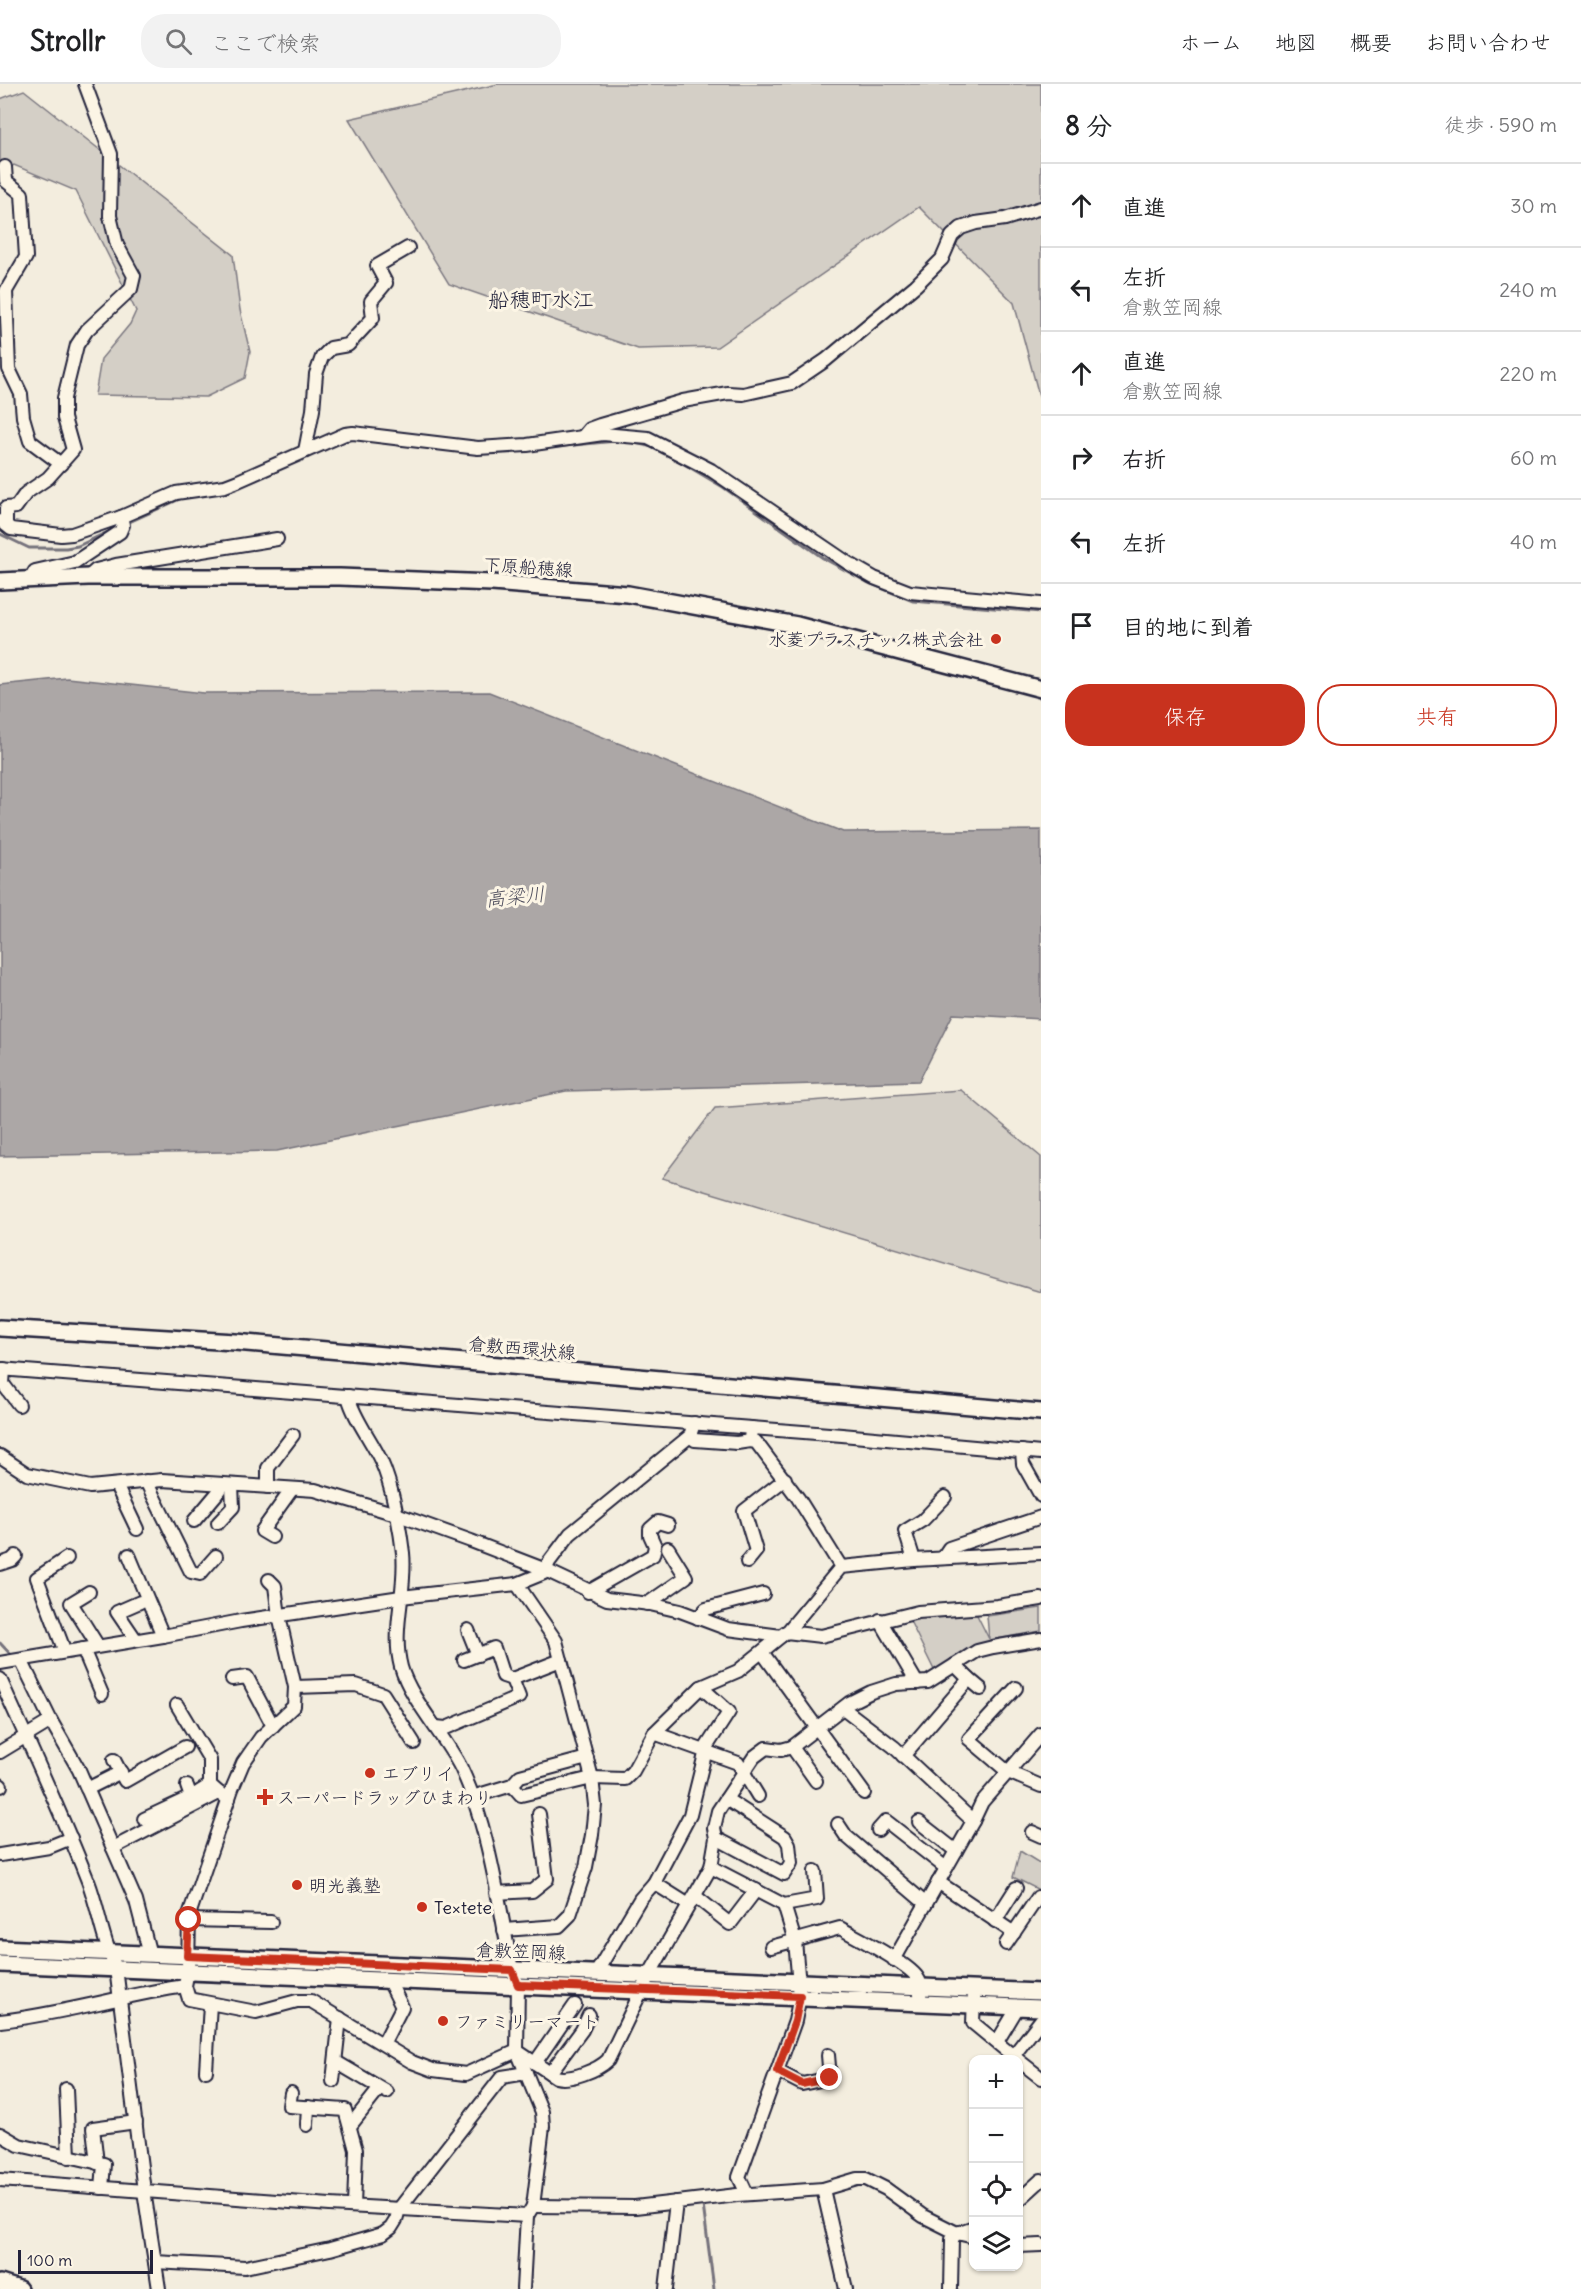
<!DOCTYPE html>
<html lang="ja">
<meta charset="utf-8">
<style>
:root{--surface:#fff;--page:#f2f2f2;--text:#202124;--muted:#757577;--line:#e0e0e0;--accent:#c8321e}
body{margin:0;font-family:Delius,"Klee One",sans-serif;background:var(--page);color:var(--text)}
.controls{position:absolute;right:18px;bottom:18px;display:grid;overflow:hidden;border-radius:12px;box-shadow:0 2px 4px #0004}
.controls button{width:54px;height:54px;display:grid;place-items:center;padding:0;border:0;border-bottom:2px solid var(--line);background:var(--surface);color:var(--text);font:30px sans-serif}
.scale{position:absolute;left:18px;bottom:15px;width:135px;box-sizing:border-box;padding-left:6px;border:3px solid #22223b;border-top:0;font-size:16px;line-height:21px;white-space:nowrap;color:#22223b;-webkit-text-stroke:4px #fcf5e5;paint-order:stroke}
.stop{position:absolute;width:18px;height:18px;margin:-14px;border:4px solid #c8321e;border-radius:50%;background:#fff}
.stop.end{background:#c8321e;border-color:#fff;box-shadow:0 2px 6px #0008}
.list{margin:0;padding:0;list-style:none}
h2{display:flex;justify-content:space-between;align-items:center;height:78px;margin:0;padding:0 24px;font-size:26px}
h2 small{font-size:20px;font-weight:400;color:var(--muted)}
.list li{display:grid;grid-template-columns:39px 1fr auto;gap:18px;align-items:center;box-sizing:border-box;height:84px;padding:0 24px;border-top:2px solid var(--line)}
.list b{display:block;font-size:22px;white-space:nowrap}
.list p{margin:0;font-size:20px;white-space:nowrap;color:var(--muted)}
.list em{font-size:20px;font-style:normal;color:var(--muted)}
.actions{display:flex;gap:12px;padding:18px 24px}
.actions a{flex:1;padding:14px 0;border:2px solid var(--accent);border-radius:24px;text-align:center;font-size:21px;color:var(--accent)}
.actions .main{background:var(--accent);color:#fff}
.icon{flex:none;width:33px;height:33px;fill:none;stroke:currentColor;stroke-width:2;stroke-linecap:round;stroke-linejoin:round}
.map{position:relative;flex:none;width:1041px;height:2205px;overflow:hidden}
header{display:flex;align-items:center;gap:36px;box-sizing:border-box;height:84px;padding:0 30px;background:var(--surface);border-bottom:2px solid var(--line)}
header strong{font-size:28px}
nav{display:flex;gap:33px;margin-inline-start:auto;font-size:21px}
.search{width:420px;height:54px;background:var(--page);display:flex;align-items:center;gap:15px;box-sizing:border-box;padding:0 21px;border-radius:24px;color:var(--muted);font-size:22px}
main{display:flex}
aside{flex:1;background:var(--surface)}
.map>svg:first-child{display:block}
.green{fill:#d4cfc6;stroke:#7b7880;stroke-width:1.5}
.water{fill:#aca7a6;stroke:#75727b;stroke-width:1.5}
.lines{fill:none;stroke-linecap:round;stroke-linejoin:round}
.stream{stroke:#75727b;stroke-width:3}
.minor-casing{stroke:#22223b;stroke-width:16}
.major-casing{stroke:#22223b;stroke-width:20}
.minor{stroke:#fcf5e5;stroke-width:12}
.major{stroke:#fcf5e5;stroke-width:15}
.route{stroke:#c8321e;stroke-width:8}
.poi-dot{fill:#c8321e;stroke:#fcf5e5;stroke-width:2}
.labels{text-anchor:middle;dominant-baseline:central;stroke-width:6;stroke-linejoin:round;paint-order:stroke}
.street-label{font-size:18px;fill:#22223b;stroke:#fcf5e5}
.poi-label{font-size:18px;fill:#22223b;stroke:#fcf5e5;text-anchor:start}
.water-label{font-size:20px;font-style:italic;fill:#525160;stroke:#fcf5e5}
.quarter-label{font-size:21px;fill:#22223b;stroke:#fcf5e5}
</style>
<header>
<strong>Strollr</strong>
<div class="search"><svg class="icon" aria-label="search" viewBox="0 0 24 24"><circle cx="10" cy="10" r="6"/><path d="M15 15l6 6"/></svg>ここで検索</div>
<nav><a>ホーム</a><a>地図</a><a>概要</a><a>お問い合わせ</a></nav>
</header>
<main>
<div class="map">
<svg width="1041" height="2205" viewBox="0 0 1041 2205">
<rect width="100%" height="100%" fill="#f3edde"/>
<filter id="ink" filterUnits="userSpaceOnUse"><feTurbulence type="fractalNoise" baseFrequency=".0167" numOctaves="2"/><feDisplacementMap in="SourceGraphic" scale="12" xChannelSelector="R" yChannelSelector="G"/><feConvolveMatrix kernelMatrix="1 2 1 2 8 2 1 2 1" color-interpolation-filters="sRGB"/></filter>
<g filter="url(#ink)">
<!-- green -->
<g class="green">
<polygon points="498,0 1041,0 1041,319 1014,219 919,123 717,263 638,265 449,200 349,35"/>
<polygon points="24,6 233,171 240,226 250,268 245,294 206,313 95,311 101,275 130,240 136,227 76,107 14,81 0,89 0,15"/>
<polygon points="961,1006 1041,1073 1041,1208 662,1094 715,1024"/>
<polygon points="1041,1524 1041,1547 990,1556 993,1564 937,1592 909,1535 976,1529 989,1555 987,1532"/>
<polygon points="1020,1767 1041,1780 1041,1807 1013,1793"/>
</g>
<!-- water -->
<polygon class="water" points="67,594 204,609 489,608 843,748 1041,746 1041,935 953,930 919,997 566,1007 277,1067 0,1072 0,601"/>
<g class="lines">
<!-- stream -->
<g class="stream">
<polyline points="631,358 657,364 723,403 823,474 867,498 913,517 1041,528"/>
<polyline points="404,361 448,366"/>
<polyline points="553,363 616,357"/>
<polyline points="482,369 517,367"/>
<polyline points="125,440 182,414"/>
<polyline points="0,450 29,464 66,464 78,462 116,444"/>
<polyline points="325,1316 345,1318"/>
<polyline points="355,1319 459,1327"/>
<polyline points="0,1559 13,1573"/>
<polyline points="714,2205 703,2121 716,2119"/>
</g>
<!-- minor casing -->
<g class="minor-casing">
<g id="minor">
<polyline points="5,83 6,97 22,110 26,173 6,207 9,285 21,310 23,333 30,357 61,380"/>
<polyline points="584,351 589,345 600,341 683,317 728,309 743,310 792,299 826,276 916,201 942,175 952,152 961,144 976,139 1005,135 1041,124"/>
<polyline points="305,367 313,326 316,290 322,273 331,264 348,261 373,234 371,217 386,199 377,182 408,164"/>
<polyline points="1,437 11,445 61,451 72,450 121,433 176,409 225,402 238,397 345,350 353,349 478,364 527,361 603,350 648,354 711,386 848,479 874,494 910,508 1041,520"/>
<polyline points="6,439 6,424 16,423 26,409 48,394 73,366 64,334 64,314 77,261 87,246 131,205 134,192 117,161 110,132 111,70 85,0"/>
<polyline points="88,493 96,486 116,481 277,455"/>
<polyline points="30,496 35,487 75,478 120,448 123,441 121,433"/>
<polyline points="0,1285 842,1351 1041,1369"/>
<polyline points="4,1285 3,1300 19,1321"/>
<path d="M 348,1312 C 354,1335 371,1355 381,1377 C 392,1401 400,1443 403,1469 C 407,1506 391,1546 401,1583 C 410,1615 445,1652 461,1684 C 489,1743 499,1821 512,1886 L 518,1901 L 517,1967 L 542,2028 L 543,2042 L 533,2122 L 527,2132 L 523,2205"/>
<polyline points="751,1344 750,1357 756,1358 798,1414 841,1483"/>
<polyline points="690,1352 695,1356 737,1359 750,1357"/>
<polyline points="1022,1367 1023,1380 1041,1412"/>
<polyline points="0,1372 27,1390 90,1403 162,1396 315,1406 396,1430 471,1457 541,1484 607,1515 650,1520 680,1527 728,1545 781,1552"/>
<polyline points="146,1397 191,1488 200,1490 216,1472"/>
<polyline points="116,1401 137,1445"/>
<polyline points="268,1403 268,1384 293,1351"/>
<polyline points="945,1413 923,1436 905,1447 914,1476 1041,1469"/>
<polyline points="194,1437 220,1406 222,1401"/>
<polyline points="218,1439 233,1423 232,1401"/>
<polyline points="272,1453 262,1447 292,1405"/>
<polyline points="129,1471 163,1552"/>
<polyline points="943,1473 949,1464 1041,1433"/>
<polyline points="747,1478 756,1467 744,1427 785,1395"/>
<polyline points="0,1480 12,1476 16,1472"/>
<polyline points="269,1496 275,1502 279,1532 295,1603 294,1622 261,1653 243,1679 232,1705 189,1831 188,1886 185,1902 189,1915 256,1928 297,1917 311,1917 412,1978 433,1986 466,1990 517,1967"/>
<polyline points="89,1508 71,1519 98,1562"/>
<polyline points="588,1508 653,1471 655,1462 650,1451 650,1445 658,1438 668,1441"/>
<polyline points="647,1520 686,1493 668,1464"/>
<polyline points="698,1534 706,1525 763,1510"/>
<polyline points="880,1536 917,1599"/>
<polyline points="468,1546 478,1571"/>
<polyline points="787,1548 841,1483 914,1476"/>
<polyline points="136,1556 117,1528 140,1518"/>
<polyline points="83,1565 102,1610"/>
<polyline points="65,1568 37,1494 67,1474"/>
<polyline points="762,1568 864,1709"/>
<polyline points="21,1576 51,1637 79,1686 136,1817 150,1871"/>
<polyline points="464,1576 494,1564 503,1592 512,1595"/>
<polyline points="0,1579 163,1552 241,1537 401,1513 517,1500 544,1489 549,1478 570,1450 690,1352 694,1339"/>
<path d="M 0,1595 C 30,1662 61,1728 88,1797 C 99,1825 102,1857 116,1884 L 144,2107 L 159,2205"/>
<polyline points="232,1595 247,1593 273,1642"/>
<polyline points="969,1595 981,1605"/>
<polyline points="295,1603 356,1601 383,1610 414,1659"/>
<polyline points="1016,1604 969,1655 1008,1688 1041,1702"/>
<polyline points="177,1621 210,1676 210,1701 219,1709"/>
<polyline points="843,1624 894,1663 973,1737 894,1876"/>
<polyline points="436,1643 446,1644 519,1613 512,1595 561,1576"/>
<polyline points="654,1649 738,1679 758,1712"/>
<polyline points="792,1663 816,1697"/>
<polyline points="0,1668 51,1637"/>
<polyline points="903,1672 969,1595 955,1581"/>
<polyline points="114,1676 125,1697 185,1663"/>
<polyline points="0,1701 1,1702"/>
<polyline points="512,1701 521,1711 592,1694 625,1695 633,1687 654,1649 701,1603 738,1587 786,1548 821,1552 918,1528 998,1522 1041,1515"/>
<polyline points="187,1702 191,1713"/>
<polyline points="87,1705 121,1688"/>
<polyline points="472,1713 512,1701 520,1692 587,1674"/>
<polyline points="144,1735 191,1713 210,1701"/>
<polyline points="973,1737 982,1718 1041,1650"/>
<polyline points="919,1738 956,1767"/>
<polyline points="838,1740 846,1752 926,1820"/>
<polyline points="878,1746 886,1737 946,1784"/>
<polyline points="1032,1748 1041,1752"/>
<polyline points="716,1754 784,1790 791,1779 789,1760 785,1753 726,1715"/>
<polyline points="113,1764 219,1709 229,1715"/>
<polyline points="0,1771 49,1763 71,1754"/>
<polyline points="711,1783 784,1821 817,1815 815,1787"/>
<polyline points="938,1798 1014,1849"/>
<polyline points="654,1799 689,1821"/>
<polyline points="496,1809 532,1807 547,1795 539,1730"/>
<polyline points="695,1812 730,1840 756,1806"/>
<polyline points="189,1836 271,1838"/>
<polyline points="995,1837 1016,1804"/>
<polyline points="504,1846 559,1842 570,1831 586,1783 592,1751 595,1721 592,1694 556,1557 517,1500"/>
<polyline points="1006,1860 1038,1813"/>
<path d="M 771,1863 L 840,1844 C 858,1854 906,1878 917,1893 C 921,1898 921,1906 920,1912"/>
<polyline points="596,1889 640,1815 654,1799 690,1731 707,1662 729,1628 701,1603"/>
<polyline points="974,1913 973,1939 1018,1976"/>
<path d="M 0,1937 C 63,1930 123,1911 185,1902"/>
<polyline points="997,1958 1018,1923"/>
<polyline points="383,1960 402,1923 388,1895"/>
<path d="M 517,1967 L 556,1993 C 570,1997 598,1986 608,1976 L 649,1891 L 711,1783 L 716,1754 L 714,1744 L 718,1727 L 754,1673 L 766,1664 L 781,1666 L 792,1663 L 849,1619 L 871,1608 L 896,1600 L 928,1598 L 977,1567 L 993,1563 L 1041,1555"/>
<polyline points="1013,1972 1041,1936"/>
<polyline points="1018,1976 1041,1994"/>
<polyline points="336,1978 387,2008"/>
<polyline points="535,1979 575,1921"/>
<polyline points="206,1987 210,1920"/>
<polyline points="777,1987 802,2000 830,1994 828,1971"/>
<polyline points="550,1989 582,1946 589,1931"/>
<polyline points="333,1997 340,1934"/>
<polyline points="66,2005 69,2073"/>
<polyline points="291,2009 289,2022 345,2026 356,2066 354,2122"/>
<polyline points="307,2041 308,2023"/>
<polyline points="350,2042 377,2008"/>
<polyline points="0,2050 19,2061 104,2080 102,2104"/>
<polyline points="97,2079 93,2044 136,2038"/>
<polyline points="0,2096 330,2121 527,2132"/>
<polyline points="823,2105 846,2205"/>
<polyline points="747,2110 739,2093 795,1937 800,1912 795,1857 784,1821"/>
<polyline points="1018,2117 1041,2096"/>
<polyline points="533,2122 635,2123 737,2111 823,2105 857,2095 866,2095 886,2105 923,2132 957,2149 974,2153"/>
<polyline points="1018,2162 1041,2161"/>
<polyline points="155,2178 245,2183 330,2165 383,2150 391,2144 396,2136 399,2125 502,1993 526,1989"/>
<polyline points="666,2205 676,2118"/>
<polyline points="951,2205 952,2155 957,2149 974,2143"/>
</g>
</g>
<!-- major casing -->
<g class="major-casing">
<g id="major">
<polyline points="0,497 88,493 340,493 492,499 628,510 797,541 1041,605"/>
<polyline points="0,1244 235,1258 1041,1328"/>
<path d="M 0,1864 C 347,1880 694,1895 1041,1908"/>
<polyline points="0,1880 1041,1924"/>
<polyline points="0,2199 19,2205"/>
</g>
</g>
<!-- minor -->
<use href="#minor" class="minor"/>
<!-- major -->
<use href="#major" class="major"/>
</g>
</g>
<g class="lines" filter="url(#ink)">
<!-- route -->
<polyline class="route" points="189,1836 187,1872 512,1886 518,1901 800,1912 795,1937 777,1987 802,2000 830,1994"/>
</g>
<!-- markers -->
<g class="poi-dot">
<circle cx="996" cy="555" r="6"/>
<circle cx="370" cy="1689" r="6"/>
<path d="M262 1704h6v6h6v6h-6v6h-6v-6h-6v-6h6z"/>
<circle cx="297" cy="1801" r="6"/>
<circle cx="422" cy="1823" r="6"/>
<circle cx="443" cy="1937" r="6"/>
</g>
<g class="labels">
<!-- street labels -->
<g class="street-label">
<text transform="translate(528 483) rotate(4)">下原船穂線</text>
<text transform="translate(522 1264) rotate(5)">倉敷西環状線</text>
<text transform="translate(521 1867) rotate(2)">倉敷笠岡線</text>
</g>
<!-- poi labels -->
<g class="poi-label">
<text x="984" y="555" text-anchor="end">水菱プラスチック株式会社</text>
<text x="382" y="1689">エブリイ</text>
<text x="277" y="1713">スーパードラッグひまわり</text>
<text x="309" y="1801">明光義塾</text>
<text x="434" y="1823">Te×tete</text>
<text x="455" y="1937">ファミリーマート</text>
</g>
<!-- water labels -->
<g class="water-label">
<text transform="translate(515 812) rotate(-6)">高梁川</text>
</g>
<!-- quarter labels -->
<g class="quarter-label">
<text x="541" y="215">船穂町水江</text>
</g>
</g>
</svg>
<div class="controls">
<button>+</button>
<button>−</button>
<button><svg class="icon" aria-label="locate" viewBox="0 0 24 24"><circle cx="12" cy="12" r="6"/><path d="M12 2v4M12 18v4M2 12h4M18 12h4"/></svg></button>
<button><svg class="icon" aria-label="layers" viewBox="0 0 24 24"><path d="M12 4l9 5-9 5-9-5zM3 14l9 5 9-5"/></svg></button>
</div>
<div class="scale">100 m</div>
<div class="stop" style="left:189px;top:1836px"></div>
<div class="stop end" style="left:830px;top:1994px"></div>
</div>
<aside>
<h2>8 分<small>徒歩 · 590 m</small></h2>
<ul class="list">
<li><svg class="icon" aria-label="ahead" viewBox="0 0 24 24"><path d="M12 20V5M6 11l6-6 6 6"/></svg><div><b>直進</b></div><em>30 m</em></li>
<li><svg class="icon" aria-label="left" viewBox="0 0 24 24"><path d="M17 20v-9H6M10 6l-5 5 5 5"/></svg><div><b>左折</b><p>倉敷笠岡線</p></div><em>240 m</em></li>
<li><svg class="icon" aria-label="ahead" viewBox="0 0 24 24"><path d="M12 20V5M6 11l6-6 6 6"/></svg><div><b>直進</b><p>倉敷笠岡線</p></div><em>220 m</em></li>
<li><svg class="icon" aria-label="right" viewBox="0 0 24 24"><path d="M7 20v-9h11M14 6l5 5-5 5"/></svg><div><b>右折</b></div><em>60 m</em></li>
<li><svg class="icon" aria-label="left" viewBox="0 0 24 24"><path d="M17 20v-9H6M10 6l-5 5 5 5"/></svg><div><b>左折</b></div><em>40 m</em></li>
<li><svg class="icon" aria-label="arrive" viewBox="0 0 24 24"><path d="M6 21V4h12l-3 4 3 4H6"/></svg><div><b>目的地に到着</b></div></li>
</ul>
<div class="actions"><a class="main">保存</a><a>共有</a></div>
</aside>
</main>
